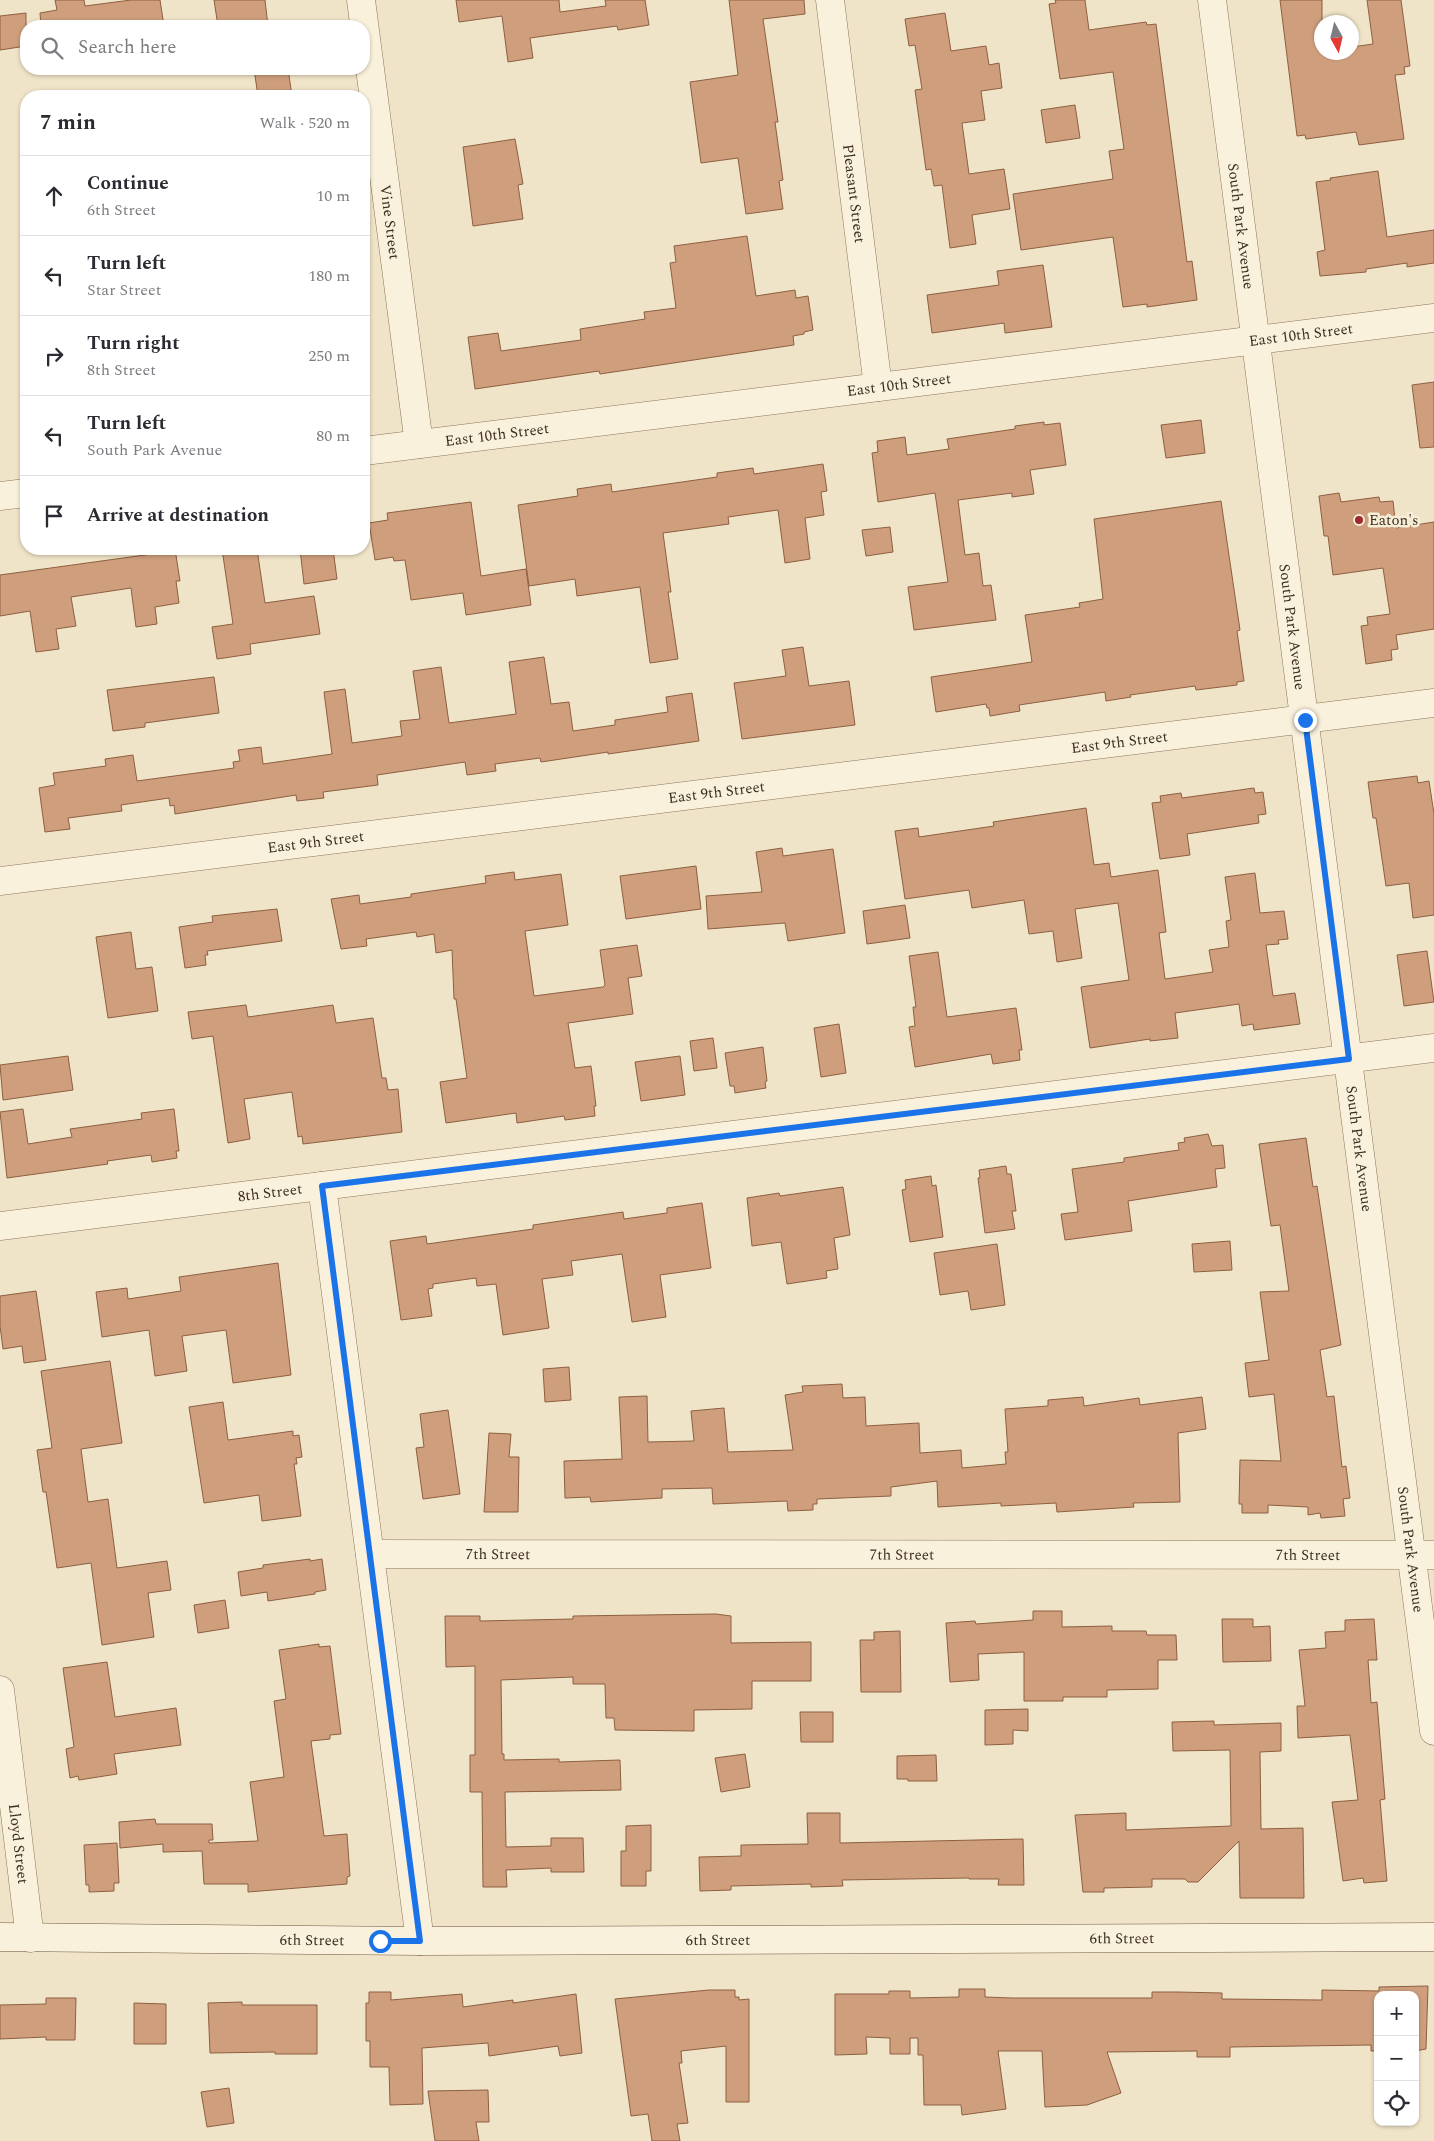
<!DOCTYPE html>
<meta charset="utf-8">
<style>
:root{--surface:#fff;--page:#f7f7f7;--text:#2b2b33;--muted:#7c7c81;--line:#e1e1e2}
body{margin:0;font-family:Spectral,serif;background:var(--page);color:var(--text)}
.controls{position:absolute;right:15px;bottom:15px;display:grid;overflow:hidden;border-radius:10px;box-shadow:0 1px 4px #0004}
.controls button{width:45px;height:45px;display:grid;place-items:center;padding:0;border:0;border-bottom:1px solid var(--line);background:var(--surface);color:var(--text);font:25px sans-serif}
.compass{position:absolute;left:1314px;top:15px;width:45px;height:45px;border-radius:50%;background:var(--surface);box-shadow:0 1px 4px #0004;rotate:172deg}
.stop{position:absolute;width:15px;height:15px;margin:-11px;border:4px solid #1a73e8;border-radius:50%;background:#fff}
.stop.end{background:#1a73e8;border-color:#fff;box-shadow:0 1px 5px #0008}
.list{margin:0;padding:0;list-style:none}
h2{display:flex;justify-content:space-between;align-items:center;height:65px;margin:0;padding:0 20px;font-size:21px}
h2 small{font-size:16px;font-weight:400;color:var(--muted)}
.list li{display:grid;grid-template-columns:32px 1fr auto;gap:15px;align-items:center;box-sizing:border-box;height:80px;padding:0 20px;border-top:1px solid var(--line)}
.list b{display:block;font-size:19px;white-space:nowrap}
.list p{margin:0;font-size:16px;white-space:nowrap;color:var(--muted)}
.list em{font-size:16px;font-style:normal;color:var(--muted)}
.icon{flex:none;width:28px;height:28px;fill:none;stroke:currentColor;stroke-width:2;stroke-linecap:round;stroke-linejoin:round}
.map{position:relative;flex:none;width:1434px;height:2141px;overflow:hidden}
.search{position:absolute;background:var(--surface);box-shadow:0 1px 4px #0004;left:20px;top:20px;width:350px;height:55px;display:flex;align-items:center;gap:12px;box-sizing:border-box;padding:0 18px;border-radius:20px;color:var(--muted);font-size:19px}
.panel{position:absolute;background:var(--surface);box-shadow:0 1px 4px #0004;left:20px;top:90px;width:350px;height:465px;border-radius:20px}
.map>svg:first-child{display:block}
.building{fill:#cf9f7d;stroke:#8d5f41}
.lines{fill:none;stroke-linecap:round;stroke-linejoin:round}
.minor-casing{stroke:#8d765c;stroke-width:29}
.secondary-casing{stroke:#6f573f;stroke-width:29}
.minor{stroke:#faf1dc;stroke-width:28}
.secondary{stroke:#faf1dc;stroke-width:28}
.route{stroke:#1a73e8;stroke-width:6}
.poi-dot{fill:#9e2a2b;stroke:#f7eed8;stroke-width:2}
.labels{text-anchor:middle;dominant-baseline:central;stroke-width:5;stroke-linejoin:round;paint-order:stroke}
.street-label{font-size:15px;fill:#3d2e20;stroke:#f7eed8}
.poi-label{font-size:15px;fill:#3d2e20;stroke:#f7eed8;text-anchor:start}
</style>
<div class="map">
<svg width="1434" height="2141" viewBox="0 0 1434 2141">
<rect width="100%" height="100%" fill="#f0e4c8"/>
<!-- building -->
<g class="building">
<polygon points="55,0 84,0 85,6 131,0 160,0 164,26 41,26 40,13 57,10"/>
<polygon points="214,0 265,0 268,26 218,26"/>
<polygon points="456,0 559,0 560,12 606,6 605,0 645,0 649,25 618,30 617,26 530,38 533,58 508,62 502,16 459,22"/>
<polygon points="729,0 804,0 805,14 763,19 778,122 775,122 783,180 779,181 783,209 746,214 738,158 701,163 690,82 738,75"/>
<polygon points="1055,0 1085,0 1089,30 1146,22 1147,25 1156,24 1187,262 1192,261 1197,300 1147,307 1147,304 1123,307 1113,237 1021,250 1013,194 1113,179 1109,151 1124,149 1113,72 1060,79 1049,4 1056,3"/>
<polygon points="1280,0 1322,0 1322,52 1352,52 1352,47 1373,44 1367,0 1401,0 1410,66 1404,67 1405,74 1395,75 1404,139 1359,145 1356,132 1306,139 1305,135 1297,136"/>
<polygon points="26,13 26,46 0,50 0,16"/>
<polygon points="945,13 951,51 986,46 989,65 999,63 1002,88 981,91 985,120 962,123 969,174 1004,169 1010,209 972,215 976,244 950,248 942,185 934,186 931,169 926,170 915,90 922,89 915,45 909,46 905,19"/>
<polygon points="254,69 288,69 292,96 258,96"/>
<polygon points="1075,105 1080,138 1046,143 1041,110"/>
<polygon points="515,139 523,184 518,185 523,219 473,226 463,147"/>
<polygon points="1378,171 1387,237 1434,230 1434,263 1407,267 1407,263 1366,269 1366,272 1320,276 1317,252 1325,250 1316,182 1331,180 1330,178"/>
<polygon points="747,236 756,296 795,290 796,298 808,296 813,330 804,332 804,334 793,336 794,345 600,374 599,371 475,389 468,337 498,333 501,351 581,340 580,329 645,319 644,312 676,308 670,263 676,262 674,246"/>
<polygon points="1043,265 1052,327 1005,333 1004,323 932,333 927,295 999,285 997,271"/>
<polygon points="1434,382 1434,447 1420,448 1412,385"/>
<polygon points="1201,420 1205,453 1166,458 1161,425"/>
<polygon points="1044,422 1044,425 1060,423 1066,465 1030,470 1034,494 1012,497 1012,493 958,500 965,555 979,553 983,586 991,585 996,620 914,630 908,587 948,582 935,493 878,502 872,453 878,452 877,441 905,437 907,455 949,449 947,439 1015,429 1015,426"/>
<polygon points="823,464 827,491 821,492 824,515 805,518 810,559 785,563 778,510 728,517 729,524 663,533 671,592 668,592 678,659 650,663 640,587 577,596 575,579 529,586 518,505 578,496 577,489 611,484 612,492 717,477 717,473 753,468 754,474"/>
<polygon points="1339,493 1341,502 1379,497 1380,502 1393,501 1396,528 1434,522 1434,629 1396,635 1398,649 1391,650 1392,660 1366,664 1361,626 1368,625 1367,617 1390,614 1383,568 1333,575 1328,536 1324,536 1319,496"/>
<polygon points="1221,501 1240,630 1237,631 1244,681 1237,682 1237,685 1196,690 1195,686 1130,695 1131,697 1106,701 1105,692 1019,705 1020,711 990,716 989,708 987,708 986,704 936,712 931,677 1032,662 1025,615 1080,607 1079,603 1103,599 1094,519"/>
<polygon points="471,502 481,576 526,569 531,605 466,615 463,593 411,600 405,560 394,561 393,557 375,560 369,523 388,520 387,513"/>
<polygon points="890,527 893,552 866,556 862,530"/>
<polygon points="151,549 175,549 180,581 176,581 179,603 155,607 157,624 136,627 131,588 71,597 76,626 56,629 59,649 36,652 30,611 0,616 0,575 152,554"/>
<polygon points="222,549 257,549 265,603 314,596 320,634 250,644 251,654 217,659 212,627 233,624"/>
<polygon points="300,549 333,549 337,579 304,584"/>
<polygon points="803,647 809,686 849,681 855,725 742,739 734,683 786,676 782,650"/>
<polygon points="544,657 551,704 569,702 573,731 615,725 615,720 668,712 666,697 692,693 699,741 608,754 608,752 541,762 540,758 495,764 496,771 467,775 465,762 377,775 378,785 323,792 324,798 297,801 296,795 175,814 174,805 170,806 169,798 121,805 122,811 68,818 70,829 45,832 39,788 55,785 53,773 106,766 105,759 133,755 137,781 234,768 233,762 240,761 238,750 261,747 263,764 332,754 324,692 345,689 352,743 402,736 400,721 420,719 413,671 441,667 449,723 516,714 509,662"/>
<polygon points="214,677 219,713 145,723 145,727 113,731 107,690"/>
<polygon points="1417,776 1418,783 1429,781 1434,814 1434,915 1413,918 1409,883 1386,886 1376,818 1373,818 1368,782"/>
<polygon points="1254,788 1255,793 1263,792 1266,814 1258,815 1259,823 1187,834 1190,855 1160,859 1152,803 1161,802 1160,796 1181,793 1182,798"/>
<polygon points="1086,808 1094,865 1109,863 1111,877 1158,870 1166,932 1159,933 1165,979 1213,972 1209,950 1229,947 1226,921 1231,920 1225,877 1255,873 1260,913 1284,911 1288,939 1278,940 1279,944 1266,945 1273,996 1295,993 1300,1024 1254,1030 1253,1024 1242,1026 1239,1004 1175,1013 1178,1038 1150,1041 1150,1039 1090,1048 1081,987 1129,980 1118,903 1075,909 1082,958 1057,962 1053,931 1029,934 1024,900 972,908 969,890 905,899 895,831 918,828 919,837 994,826 993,822"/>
<polygon points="782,848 783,856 833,849 845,933 788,941 785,923 708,929 706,896 762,892 756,852"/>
<polygon points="696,866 701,909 626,919 620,876"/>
<polygon points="514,872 515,880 561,874 568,925 525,931 534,996 603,987 605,985 600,950 637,945 642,976 628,978 633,1014 568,1023 575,1068 591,1066 596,1106 594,1106 595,1116 565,1120 564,1116 517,1123 516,1113 446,1123 440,1082 467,1078 456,999 454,999 452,950 436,953 434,934 417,937 416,932 366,939 367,946 341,949 331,899 359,895 360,904 411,897 411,894 486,883 485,876"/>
<polygon points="905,905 910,938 867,944 863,911"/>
<polygon points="277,909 282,941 207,951 208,955 205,955 206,965 185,968 179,927 213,922 212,916"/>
<polygon points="131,932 136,969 152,967 158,1011 108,1018 96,937"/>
<polygon points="1427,951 1434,1002 1404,1006 1397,955"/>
<polygon points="938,952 947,1017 1016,1008 1022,1050 1019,1050 1020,1060 993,1064 991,1054 915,1067 909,1027 915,1026 913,1007 916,1007 909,956"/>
<polygon points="246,1005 248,1017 333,1005 336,1023 373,1018 382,1078 386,1078 388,1090 398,1089 402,1132 303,1144 302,1136 298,1137 292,1092 244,1099 250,1139 228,1143 213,1036 192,1039 188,1012"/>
<polygon points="839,1024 846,1073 821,1077 814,1028"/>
<polygon points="713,1038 717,1068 694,1071 690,1041"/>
<polygon points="763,1047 767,1081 765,1082 766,1088 735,1093 734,1086 730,1086 725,1053"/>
<polygon points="68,1056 73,1090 3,1100 0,1065"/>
<polygon points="680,1056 685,1095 641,1101 635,1062"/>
<polygon points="23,1109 28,1144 72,1137 70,1129 142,1119 141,1113 174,1109 179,1151 176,1151 177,1158 152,1162 151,1155 107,1161 108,1164 7,1178 0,1112"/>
<polygon points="1208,1134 1212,1146 1223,1145 1225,1168 1215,1169 1217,1187 1128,1201 1132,1231 1065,1240 1061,1214 1078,1212 1072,1169 1124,1162 1124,1158 1179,1150 1178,1143 1185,1142 1184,1138"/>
<polygon points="1306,1138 1313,1187 1317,1186 1341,1345 1320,1350 1327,1397 1334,1396 1342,1467 1346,1466 1350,1498 1343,1499 1345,1516 1321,1518 1320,1513 1308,1515 1308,1507 1268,1505 1268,1513 1242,1513 1242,1504 1239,1504 1240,1460 1281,1461 1274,1394 1249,1397 1245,1363 1269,1360 1260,1292 1289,1291 1280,1225 1271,1226 1259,1144"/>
<polygon points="1006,1166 1007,1174 1011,1174 1016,1211 1012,1211 1015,1229 985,1233 978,1178 980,1178 979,1170"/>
<polygon points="931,1176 932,1186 936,1185 943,1237 910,1242 902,1190 906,1189 905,1180"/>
<polygon points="843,1187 850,1235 834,1238 838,1269 826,1271 827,1278 787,1284 781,1242 752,1246 747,1198 779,1193 780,1196"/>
<polygon points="702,1203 711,1268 660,1275 666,1317 632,1322 622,1254 571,1261 573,1275 542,1279 549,1328 503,1335 496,1284 477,1286 476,1278 433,1284 433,1288 428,1289 432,1316 401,1320 390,1241 426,1236 427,1244 533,1229 533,1225 623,1212 624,1219 667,1213 667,1208"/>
<polygon points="1230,1241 1232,1270 1194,1272 1192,1244"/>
<polygon points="997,1244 1005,1305 971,1310 968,1291 940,1295 934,1253"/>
<polygon points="278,1263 291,1375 233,1383 226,1330 182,1336 187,1371 155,1376 149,1330 102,1337 96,1292 127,1288 128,1299 181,1291 179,1277"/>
<polygon points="36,1291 46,1360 24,1363 22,1346 3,1349 0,1326 0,1296"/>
<polygon points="110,1361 122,1443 81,1449 88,1502 108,1499 117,1568 167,1561 171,1590 148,1593 154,1637 102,1645 91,1563 57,1568 46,1492 43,1492 37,1450 52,1448 41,1371"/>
<polygon points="569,1367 571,1400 545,1402 543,1369"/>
<polygon points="842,1384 843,1398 865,1397 866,1426 919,1423 920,1453 961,1450 962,1468 1006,1464 1005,1452 1008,1452 1005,1409 1048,1406 1048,1400 1083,1397 1084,1406 1139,1398 1140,1405 1202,1397 1206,1429 1178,1433 1180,1502 1133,1503 1134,1507 1057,1512 1056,1503 1001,1506 1001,1503 938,1507 937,1481 891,1487 891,1496 817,1499 817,1504 813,1504 813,1510 788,1511 787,1501 713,1504 712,1488 662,1489 662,1498 591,1502 590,1497 565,1498 564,1461 622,1459 619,1397 647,1396 648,1442 694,1441 691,1411 724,1408 728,1452 793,1450 785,1395 803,1392 802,1386"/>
<polygon points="223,1402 228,1440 293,1431 293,1436 299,1435 302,1457 296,1458 297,1464 294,1464 301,1516 262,1521 259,1495 204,1503 189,1407"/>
<polygon points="448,1410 460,1494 423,1499 416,1448 424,1447 420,1414"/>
<polygon points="489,1433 511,1434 509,1457 519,1457 518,1512 484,1512"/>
<polygon points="310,1559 310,1561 322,1559 326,1590 315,1592 315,1594 268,1601 267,1592 241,1596 238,1572 263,1568 263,1565"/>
<polygon points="225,1600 229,1628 198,1633 194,1605"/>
<polygon points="1033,1611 1062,1611 1062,1627 1112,1626 1112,1631 1146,1631 1147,1635 1176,1635 1177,1660 1158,1660 1158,1689 1107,1690 1107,1697 1063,1697 1063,1701 1024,1701 1024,1652 978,1654 979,1680 950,1682 946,1623 975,1621 976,1624 1033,1620"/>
<polygon points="716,1614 731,1616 731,1643 811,1642 811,1681 752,1681 752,1709 694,1710 694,1731 615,1730 614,1718 606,1718 605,1684 573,1684 573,1677 501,1680 502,1754 504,1754 504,1760 559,1759 559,1762 620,1760 621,1790 505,1792 506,1847 551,1846 551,1838 583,1838 584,1872 551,1872 551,1868 506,1870 507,1887 483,1887 482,1792 470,1792 470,1755 475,1755 475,1666 446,1667 445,1616 480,1616 480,1621 573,1619 573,1616"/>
<polygon points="1222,1619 1253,1619 1253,1627 1270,1626 1271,1661 1223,1662"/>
<polygon points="1374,1619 1377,1660 1368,1660 1371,1703 1377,1702 1385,1799 1380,1800 1387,1881 1364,1883 1363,1878 1343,1881 1332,1802 1358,1800 1350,1735 1298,1738 1297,1706 1305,1706 1299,1650 1326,1648 1325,1632 1345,1631 1345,1620"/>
<polygon points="900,1631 901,1692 861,1692 860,1640 874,1640 874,1632"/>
<polygon points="319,1644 319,1647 330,1646 341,1734 330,1735 330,1739 311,1741 324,1836 347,1834 350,1876 347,1877 347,1884 248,1892 248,1884 204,1884 202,1851 163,1852 163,1844 120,1848 119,1822 155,1819 156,1824 212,1824 213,1840 209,1840 209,1843 258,1841 250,1782 284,1777 274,1701 286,1699 279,1650"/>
<polygon points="107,1662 115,1717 176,1708 181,1745 114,1754 117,1774 79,1780 78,1776 70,1778 66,1749 74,1747 63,1668"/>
<polygon points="1028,1709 1028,1731 1013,1730 1013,1744 985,1745 985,1710"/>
<polygon points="800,1712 833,1712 833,1742 801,1742"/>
<polygon points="1214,1721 1214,1725 1281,1723 1281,1751 1260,1752 1261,1829 1303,1828 1304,1898 1240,1898 1239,1841 1198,1882 1188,1882 1185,1879 1152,1879 1152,1887 1104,1888 1104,1892 1083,1892 1075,1815 1126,1813 1126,1830 1231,1826 1230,1750 1173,1751 1172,1722"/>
<polygon points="745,1754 750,1787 721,1792 715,1758"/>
<polygon points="936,1755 937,1781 908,1781 908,1779 897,1779 897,1756"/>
<polygon points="807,1813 840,1813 840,1843 1023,1839 1024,1885 998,1885 999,1879 969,1879 969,1878 842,1880 843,1886 811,1887 811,1884 731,1886 731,1890 700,1891 699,1857 741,1856 741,1845 808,1844"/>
<polygon points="651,1825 651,1871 646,1871 646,1886 621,1886 621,1851 626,1851 626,1826"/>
<polygon points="117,1843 119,1883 114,1883 114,1891 89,1892 89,1885 86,1885 84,1845"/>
<polygon points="1428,1986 1426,2049 1415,2051 1415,1995 1378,1995 1378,2051 1371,2051 1371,2045 1230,2047 1230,2057 1197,2057 1197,2051 1107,2052 1121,2093 1087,2105 1045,2107 1042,2051 998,2051 1006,2109 962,2115 961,2105 924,2105 923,2055 918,2055 918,2038 910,2038 910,2054 890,2054 890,2038 866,2037 867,2054 835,2055 835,1994 889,1994 889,1991 910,1991 910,1998 959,1997 959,1989 985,1989 985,1997 1012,1998 1152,1998 1152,1992 1178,1992 1222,1993 1222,1999 1322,2000 1322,1990 1379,1991 1379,1987"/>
<polygon points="709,1990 735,1990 735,1997 739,1997 739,2000 749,1999 749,2102 726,2102 726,2046 681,2051 682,2063 679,2063 688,2123 677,2124 680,2141 652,2141 648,2114 631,2116 615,1999"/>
<polygon points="369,1992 391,1992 391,2000 462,1994 463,2007 513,2000 513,2003 576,1994 582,2053 560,2056 558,2046 489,2056 488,2043 422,2048 423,2104 390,2105 389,2067 370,2067 370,2041 366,2041 366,2003 369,2003"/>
<polygon points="46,1998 76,1998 75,2040 46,2040 46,2037 0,2039 0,2005 46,2004"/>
<polygon points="242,2002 242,2005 317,2005 317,2054 275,2054 275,2052 210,2053 208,2003"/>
<polygon points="134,2003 166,2004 166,2044 134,2044"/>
<polygon points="229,2088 234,2123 207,2127 201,2092"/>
<polygon points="488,2090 489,2122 476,2122 479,2141 435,2141 428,2091"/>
</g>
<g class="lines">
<!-- minor casing -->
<g class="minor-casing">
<g id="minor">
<path id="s1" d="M 361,0 L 419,444"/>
<path id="s2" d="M 830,0 L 878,387"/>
<path id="s3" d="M 1212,0 L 1434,1731"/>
<path id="s4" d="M 364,451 L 1434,318"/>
<polyline points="0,496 26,493"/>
<path id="s5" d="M 0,881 L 1434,703"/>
<polyline points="322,1186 420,1941"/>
<path id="s6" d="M 0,1226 L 1434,1048"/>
<path id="s7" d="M 370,1554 L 1434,1555"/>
<path id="s8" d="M 0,1690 L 30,1938"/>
</g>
</g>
<!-- secondary casing -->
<g class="secondary-casing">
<g id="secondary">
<path id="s9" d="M 0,1937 L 420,1941 L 1434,1937"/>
</g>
</g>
<!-- minor -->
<use href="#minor" class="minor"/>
<!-- secondary -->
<use href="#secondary" class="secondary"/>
</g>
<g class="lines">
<!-- route -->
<polyline class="route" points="380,1941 420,1941 322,1186 1349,1059 1305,720"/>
</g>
<!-- markers -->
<circle class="poi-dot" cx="1359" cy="520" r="5"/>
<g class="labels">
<!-- street labels -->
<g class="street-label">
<text stroke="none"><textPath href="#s2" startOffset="195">Pleasant Street</textPath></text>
<text stroke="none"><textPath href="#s1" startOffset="224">Vine Street</textPath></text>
<text stroke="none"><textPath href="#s3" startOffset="228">South Park Avenue</textPath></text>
<text stroke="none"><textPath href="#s4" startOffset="944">East 10th Street</textPath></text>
<text stroke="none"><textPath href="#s4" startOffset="539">East 10th Street</textPath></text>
<text stroke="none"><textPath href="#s4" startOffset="134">East 10th Street</textPath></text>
<text stroke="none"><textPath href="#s3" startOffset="632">South Park Avenue</textPath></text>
<text stroke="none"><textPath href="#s5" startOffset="1128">East 9th Street</textPath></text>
<text stroke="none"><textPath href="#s5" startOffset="722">East 9th Street</textPath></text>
<text stroke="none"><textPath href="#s5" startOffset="318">East 9th Street</textPath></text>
<text stroke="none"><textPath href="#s3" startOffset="1158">South Park Avenue</textPath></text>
<text stroke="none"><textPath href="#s6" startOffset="272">8th Street</textPath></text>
<text stroke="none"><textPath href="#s3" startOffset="1562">South Park Avenue</textPath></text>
<text stroke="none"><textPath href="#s7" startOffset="128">7th Street</textPath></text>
<text stroke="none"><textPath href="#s7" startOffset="532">7th Street</textPath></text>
<text stroke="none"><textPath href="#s7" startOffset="938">7th Street</textPath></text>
<text stroke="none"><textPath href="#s8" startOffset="155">Lloyd Street</textPath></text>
<text stroke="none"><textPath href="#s9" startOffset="1122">6th Street</textPath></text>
<text stroke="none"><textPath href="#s9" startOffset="312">6th Street</textPath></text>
<text stroke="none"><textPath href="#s9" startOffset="718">6th Street</textPath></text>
</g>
<!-- poi labels -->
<g class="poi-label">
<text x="1369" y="520">Eaton's</text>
</g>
</g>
</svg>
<div class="controls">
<button>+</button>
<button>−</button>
<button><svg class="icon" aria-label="locate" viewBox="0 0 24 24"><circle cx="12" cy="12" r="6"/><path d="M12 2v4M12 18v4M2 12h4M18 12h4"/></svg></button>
</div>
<svg class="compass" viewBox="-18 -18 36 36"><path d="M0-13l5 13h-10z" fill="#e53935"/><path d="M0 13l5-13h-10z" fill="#7c7c81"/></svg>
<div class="stop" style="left:380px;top:1941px"></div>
<div class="stop end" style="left:1305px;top:720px"></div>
<div class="search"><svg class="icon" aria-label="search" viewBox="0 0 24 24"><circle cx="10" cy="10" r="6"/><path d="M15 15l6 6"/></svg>Search here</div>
<section class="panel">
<h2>7 min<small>Walk · 520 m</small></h2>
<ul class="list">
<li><svg class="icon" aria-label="ahead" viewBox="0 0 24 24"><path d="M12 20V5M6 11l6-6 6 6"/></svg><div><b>Continue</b><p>6th Street</p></div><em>10 m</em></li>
<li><svg class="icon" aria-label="left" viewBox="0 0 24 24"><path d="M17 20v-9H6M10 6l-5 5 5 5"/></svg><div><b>Turn left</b><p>Star Street</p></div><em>180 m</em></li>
<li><svg class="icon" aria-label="right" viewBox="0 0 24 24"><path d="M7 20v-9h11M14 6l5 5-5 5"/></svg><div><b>Turn right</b><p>8th Street</p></div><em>250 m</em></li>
<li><svg class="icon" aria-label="left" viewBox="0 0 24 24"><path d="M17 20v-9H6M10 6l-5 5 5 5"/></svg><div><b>Turn left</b><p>South Park Avenue</p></div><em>80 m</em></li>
<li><svg class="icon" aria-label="arrive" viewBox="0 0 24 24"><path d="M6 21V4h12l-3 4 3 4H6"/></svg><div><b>Arrive at destination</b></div></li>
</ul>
</section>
</div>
